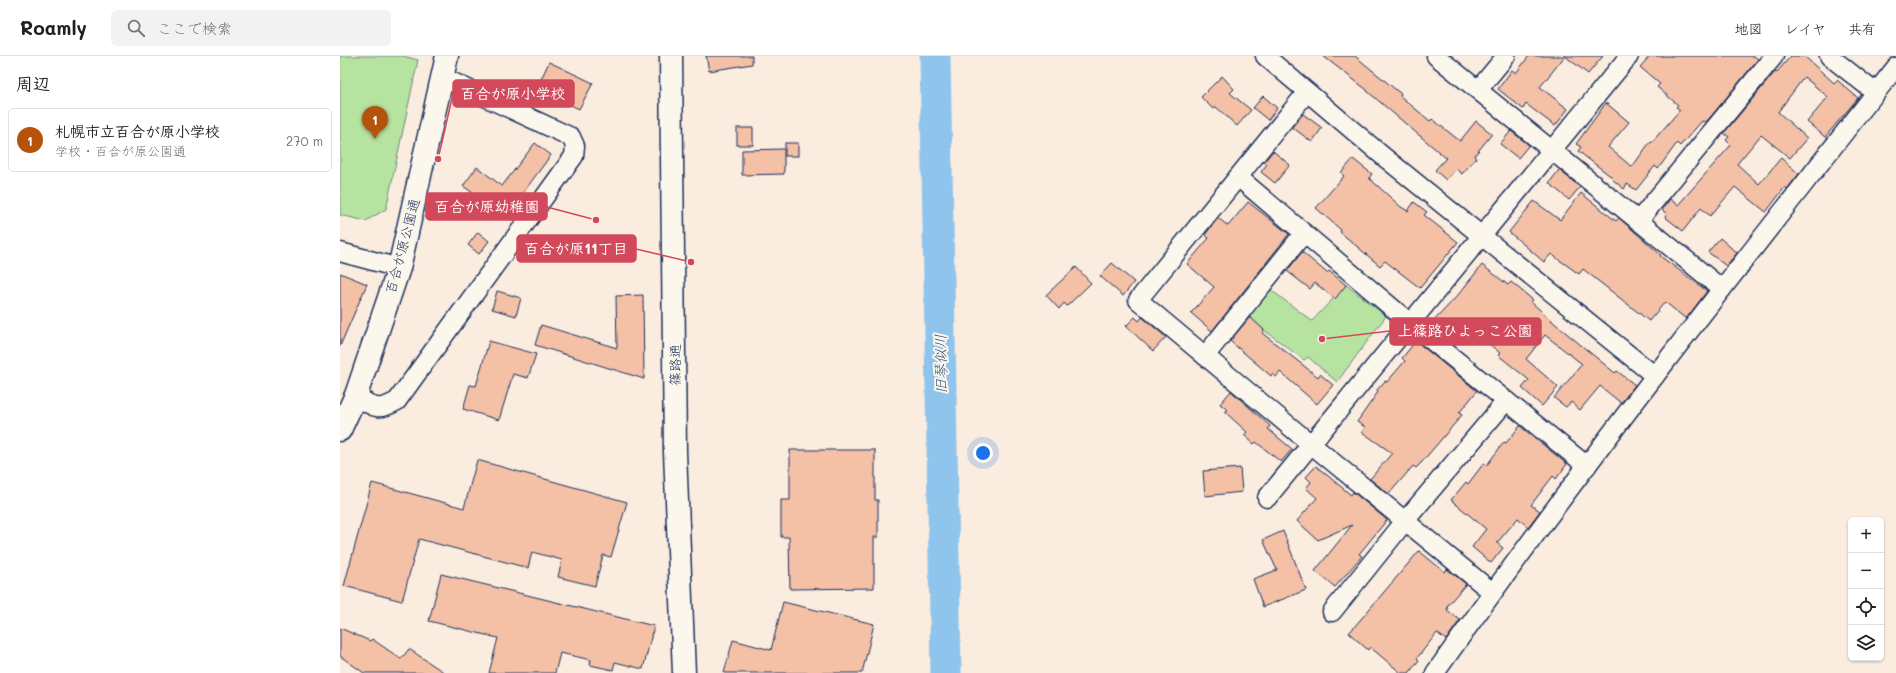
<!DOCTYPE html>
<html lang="ja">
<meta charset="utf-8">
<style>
:root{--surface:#fff;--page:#f2f2f2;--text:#202124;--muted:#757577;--line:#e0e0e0;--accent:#b45309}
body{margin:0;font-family:Mali,"Klee One",sans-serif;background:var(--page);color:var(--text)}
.controls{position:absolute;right:12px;bottom:12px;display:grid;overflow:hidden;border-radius:6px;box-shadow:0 1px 3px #0004}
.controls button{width:36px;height:36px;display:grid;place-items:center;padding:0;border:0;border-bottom:1px solid var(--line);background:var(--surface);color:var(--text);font:20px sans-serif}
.you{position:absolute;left:643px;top:397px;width:14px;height:14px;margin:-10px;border:3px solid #fff;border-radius:50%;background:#1a73e8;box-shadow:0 0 0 6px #1a73e833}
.badge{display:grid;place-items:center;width:26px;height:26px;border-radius:50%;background:var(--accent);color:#fff;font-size:13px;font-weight:700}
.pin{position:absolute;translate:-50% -33px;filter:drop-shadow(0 1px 2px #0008)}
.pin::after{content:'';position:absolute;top:21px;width:14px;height:12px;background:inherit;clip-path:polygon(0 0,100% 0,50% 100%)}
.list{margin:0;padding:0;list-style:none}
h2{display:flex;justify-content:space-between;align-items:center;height:52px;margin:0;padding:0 16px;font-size:17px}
h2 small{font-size:13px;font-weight:400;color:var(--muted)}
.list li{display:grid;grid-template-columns:26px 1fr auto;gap:12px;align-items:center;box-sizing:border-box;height:64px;margin:0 8px 8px;padding:0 8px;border:1px solid var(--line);border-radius:6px}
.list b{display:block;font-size:15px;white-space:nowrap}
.list p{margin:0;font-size:13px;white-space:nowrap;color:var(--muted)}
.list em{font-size:13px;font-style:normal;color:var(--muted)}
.icon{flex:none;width:22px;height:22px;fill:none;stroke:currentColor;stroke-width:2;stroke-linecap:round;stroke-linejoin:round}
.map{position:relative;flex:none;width:1556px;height:617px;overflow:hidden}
header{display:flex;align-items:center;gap:24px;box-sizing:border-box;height:56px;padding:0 20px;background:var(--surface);border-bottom:1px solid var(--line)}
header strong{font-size:19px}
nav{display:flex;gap:22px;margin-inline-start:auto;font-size:14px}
.search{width:280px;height:36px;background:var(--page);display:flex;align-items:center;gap:10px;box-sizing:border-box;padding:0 14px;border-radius:6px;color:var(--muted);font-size:15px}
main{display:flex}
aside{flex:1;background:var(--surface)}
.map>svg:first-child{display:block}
.green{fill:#b7e3a1;stroke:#698980}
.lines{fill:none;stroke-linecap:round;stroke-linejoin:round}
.river{stroke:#8fc5ed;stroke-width:31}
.building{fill:#f4c0a6;stroke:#1b2f5e}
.minor-casing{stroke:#1b2f5e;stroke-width:21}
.tertiary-casing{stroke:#1b2f5e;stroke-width:25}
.minor{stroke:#fbf7ec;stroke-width:18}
.tertiary{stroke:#fbf7ec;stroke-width:22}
.labels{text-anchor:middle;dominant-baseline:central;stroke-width:4;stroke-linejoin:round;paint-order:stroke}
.street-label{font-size:14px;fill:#1b2f5e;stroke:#fbf7ec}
.water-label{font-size:15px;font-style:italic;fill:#385482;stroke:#fbf7ec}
.leader{fill:none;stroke:#d1495b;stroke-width:1.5}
.callout-dot{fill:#d1495b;stroke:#fbf7ec;stroke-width:1.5}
.callout{fill:#d1495b;stroke:#d1495b;stroke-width:1.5}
.callout-label{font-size:15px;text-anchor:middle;font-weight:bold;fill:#fff}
</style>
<header>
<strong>Roamly</strong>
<div class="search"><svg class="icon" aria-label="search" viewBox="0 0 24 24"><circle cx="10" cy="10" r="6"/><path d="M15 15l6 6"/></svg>ここで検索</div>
<nav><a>地図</a><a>レイヤ</a><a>共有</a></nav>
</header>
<main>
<aside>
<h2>周辺<small></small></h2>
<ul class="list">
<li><span class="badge">1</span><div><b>札幌市立百合が原小学校</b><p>学校 · 百合が原公園通</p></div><em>270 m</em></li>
</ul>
</aside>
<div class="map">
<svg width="1556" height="617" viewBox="0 0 1556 617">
<rect width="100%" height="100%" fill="#faecde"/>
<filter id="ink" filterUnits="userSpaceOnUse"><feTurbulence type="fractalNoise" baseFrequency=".025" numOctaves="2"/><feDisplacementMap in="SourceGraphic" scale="8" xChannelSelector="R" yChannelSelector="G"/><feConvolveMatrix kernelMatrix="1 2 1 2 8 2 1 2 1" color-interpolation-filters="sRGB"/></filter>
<g filter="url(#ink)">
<!-- green -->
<g class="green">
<polygon points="0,0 63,0 78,4 46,153 26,165 0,159"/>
<polygon points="1006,229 1046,260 997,326 968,301 964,304 904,259 927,231 972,265"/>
</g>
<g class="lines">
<!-- river -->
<polyline class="river" points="595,0 606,617"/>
</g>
<!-- building -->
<g class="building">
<polygon points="366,0 412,0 412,8 369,15"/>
<polygon points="983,0 1015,0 1061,38 1060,40 1090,65 1092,63 1120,85 1136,65 1152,78 1134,100 1136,102 1122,118 1116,113 1106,124 1095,114 1106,102 1027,35 1027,34"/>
<polygon points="1189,0 1263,0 1248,18 1225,0 1200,31 1228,53 1215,70 1186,48 1183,53 1158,33 1172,14 1176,17"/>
<polygon points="1310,0 1414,0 1418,3 1368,64 1364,66 1362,65 1340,90 1337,87 1318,113 1315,110 1296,134 1287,128 1284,133 1272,123 1273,122 1238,95 1241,91 1236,88 1266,47 1289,66 1268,91 1292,111 1310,86 1311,87 1340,54 1336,51 1338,49 1317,31 1320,28 1300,11"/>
<polygon points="1451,0 1464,0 1494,27 1497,24 1518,42 1485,81 1467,66 1488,41 1464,21 1438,56 1467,82 1450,102 1421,79 1397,108 1419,128 1441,102 1459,118 1447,133 1445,131 1426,156 1395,131 1370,160 1361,152 1343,175 1325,161 1327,158 1322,154 1330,143 1338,149 1391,89 1386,84 1389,81 1384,77 1435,16 1436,17"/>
<polygon points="209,6 253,27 239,53 197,32"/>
<polygon points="882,20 894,33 890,37 911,54 897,70 876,51 873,53 861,41"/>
<polygon points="923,40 937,52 928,64 913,52"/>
<polygon points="963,58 982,72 972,86 952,71"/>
<rect x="397" y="72" width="16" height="17"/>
<polygon points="1171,75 1189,89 1178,102 1160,88"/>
<polygon points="195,87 211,99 168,157 160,150 157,154 123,130 137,111 162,130"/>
<rect x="445" y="87" width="13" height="13"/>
<polygon points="444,93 444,118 402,119 402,94"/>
<polygon points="933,95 950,109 935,127 921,116 927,108 924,106"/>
<polygon points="1013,103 1032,118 1029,122 1061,151 1068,155 1074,146 1087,156 1084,159 1118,186 1080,232 1045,205 1040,210 1000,176 1001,174 976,152 1004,120 1001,117"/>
<polygon points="1219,114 1240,131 1229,144 1209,127"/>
<polygon points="1241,137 1276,165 1279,162 1321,199 1320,200 1367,235 1346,263 1325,246 1309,265 1243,213 1239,218 1211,198 1204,206 1169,176 1194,145 1220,164"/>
<polygon points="908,146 949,178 872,275 851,257 874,231 847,208 869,182 865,179 878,162 888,170"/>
<polygon points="138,176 149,185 139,198 128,189"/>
<polygon points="1380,182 1397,197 1386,210 1368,196"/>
<polygon points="962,196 987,217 989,215 1006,229 995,243 975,227 970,233 947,215"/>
<polygon points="772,207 794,226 783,240 760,220"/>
<polygon points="1142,209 1168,229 1171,226 1193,244 1191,246 1219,271 1275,317 1277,315 1295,329 1281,347 1260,330 1240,354 1231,346 1226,351 1214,342 1242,308 1205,279 1186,303 1218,331 1202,350 1182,332 1189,324 1158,299 1160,297 1123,266 1119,271 1116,268 1108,276 1107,275 1103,280 1090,269 1118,239"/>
<polygon points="736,211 751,227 727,250 724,247 719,253 706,239"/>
<polygon points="0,217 27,228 0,290"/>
<polygon points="157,235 181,242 176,260 152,253"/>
<polygon points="303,239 304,323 195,289 201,269 277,292 276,240"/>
<polygon points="795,261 799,265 802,261 826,281 813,295 786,270"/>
<polygon points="910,261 924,274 922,277 978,321 980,318 993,329 977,348 940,316 936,321 932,318 931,320 890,285"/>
<polygon points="149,285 196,298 188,322 173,318 159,364 123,353 130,329 136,330"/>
<polygon points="1076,285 1137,335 1119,357 1122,359 1082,406 1076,412 1073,410 1049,438 1030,423 1052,397 1022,376 1025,371 1017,366 1038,336 1037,334 1045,325 1047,326 1065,305 1062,302"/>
<polygon points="891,335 930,370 928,373 952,393 941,406 916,386 914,388 904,379 907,376 885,356 888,354 880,348"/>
<polygon points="1180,370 1227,408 1216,423 1213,420 1191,449 1200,455 1188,471 1178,462 1157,487 1163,492 1151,507 1132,491 1146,473 1111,444 1126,426 1128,428 1144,407 1147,409 1164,386 1166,387"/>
<polygon points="450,394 535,394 535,444 538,444 538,481 534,481 534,532 450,533 449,481 441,481 441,444 450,444"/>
<polygon points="137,404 287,446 271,501 263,499 255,530 218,521 222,504 192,496 188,512 79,483 62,545 4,530 32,427 124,452"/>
<polygon points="976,410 1011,439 1013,436 1047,464 1019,498 1022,500 995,531 975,515 1012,469 978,484 957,465 977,442 966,432 971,426 966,421"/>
<polygon points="900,412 902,436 865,440 863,415"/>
<polygon points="943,475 966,534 923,551 913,523 937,514 923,484"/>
<polygon points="1079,495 1105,516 1107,513 1126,528 1106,551 1108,552 1107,554 1120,564 1106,584 1097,577 1077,602 1079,604 1069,617 1061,617 1030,591 1028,594 1009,577"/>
<polygon points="101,518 314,570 303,613 275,606 273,614 250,609 251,604 220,597 215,617 149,617 158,582 89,565"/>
<polygon points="443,546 534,568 522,617 384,617 393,584 431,594"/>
<polygon points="0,572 30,585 32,583 61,603 69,593 105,617 24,617 0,600"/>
</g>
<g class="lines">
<!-- minor casing -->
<g class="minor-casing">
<g id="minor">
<polyline points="925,0 1044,101 1315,320"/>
<polyline points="1096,0 1382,233"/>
<polyline points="1489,0 1536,37"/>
<polyline points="1138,34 1166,0"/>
<polyline points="967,36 798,244 972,389 1152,536"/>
<polyline points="898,121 1070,267 1247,410"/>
<polyline points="1299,164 1434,0"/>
<polyline points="0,196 59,212"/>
<polyline points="865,300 964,177"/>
<path d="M 16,339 C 34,352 37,356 57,345 L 234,100 L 235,90 L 231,81 L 102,21"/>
<polyline points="927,442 1289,0"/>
<polyline points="992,556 1065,465 1166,345"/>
<path d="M 1095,617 C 1242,410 1399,210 1556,11"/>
</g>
</g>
<!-- tertiary casing -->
<g class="tertiary-casing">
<g id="tertiary">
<polyline points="331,0 335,396 344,617"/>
<polyline points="0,374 16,339 59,212 107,0"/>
</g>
</g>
<!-- minor -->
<use href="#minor" class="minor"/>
<!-- tertiary -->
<use href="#tertiary" class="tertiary"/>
</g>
</g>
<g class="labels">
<!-- street labels -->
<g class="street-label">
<text transform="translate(62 190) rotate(-75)">百合が原公園通</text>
<text transform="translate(334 309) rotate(-90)">篠路通</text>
</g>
<!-- water labels -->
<g class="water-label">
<text transform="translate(600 308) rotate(-91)">旧琴似川</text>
</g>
</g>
<!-- callouts -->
<path class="leader" d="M98 103L113 38M256 164L207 151M351 206L296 193M982 283L1050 275"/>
<g class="callout-dot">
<circle cx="98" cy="103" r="4"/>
<circle cx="256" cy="164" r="4"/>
<circle cx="351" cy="206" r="4"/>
<circle cx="982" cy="283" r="4"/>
</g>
<g class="callout">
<rect x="113" y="24" width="121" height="27" rx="4"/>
<rect x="86" y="137" width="121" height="27" rx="4"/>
<rect x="177" y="179" width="119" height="27" rx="4"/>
<rect x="1050" y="262" width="151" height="27" rx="4"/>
</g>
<g class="callout-label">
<text x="173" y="43">百合が原小学校</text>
<text x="147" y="156">百合が原幼稚園</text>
<text x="236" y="198">百合が原11丁目</text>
<text x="1125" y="280">上篠路ひよっこ公園</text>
</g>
</svg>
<div class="controls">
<button>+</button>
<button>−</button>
<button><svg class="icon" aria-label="locate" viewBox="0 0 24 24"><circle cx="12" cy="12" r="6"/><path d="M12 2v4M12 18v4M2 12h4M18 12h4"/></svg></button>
<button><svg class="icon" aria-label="layers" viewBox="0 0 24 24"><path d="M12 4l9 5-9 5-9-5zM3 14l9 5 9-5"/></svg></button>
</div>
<div class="you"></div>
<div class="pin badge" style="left:35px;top:83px">1</div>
</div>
</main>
